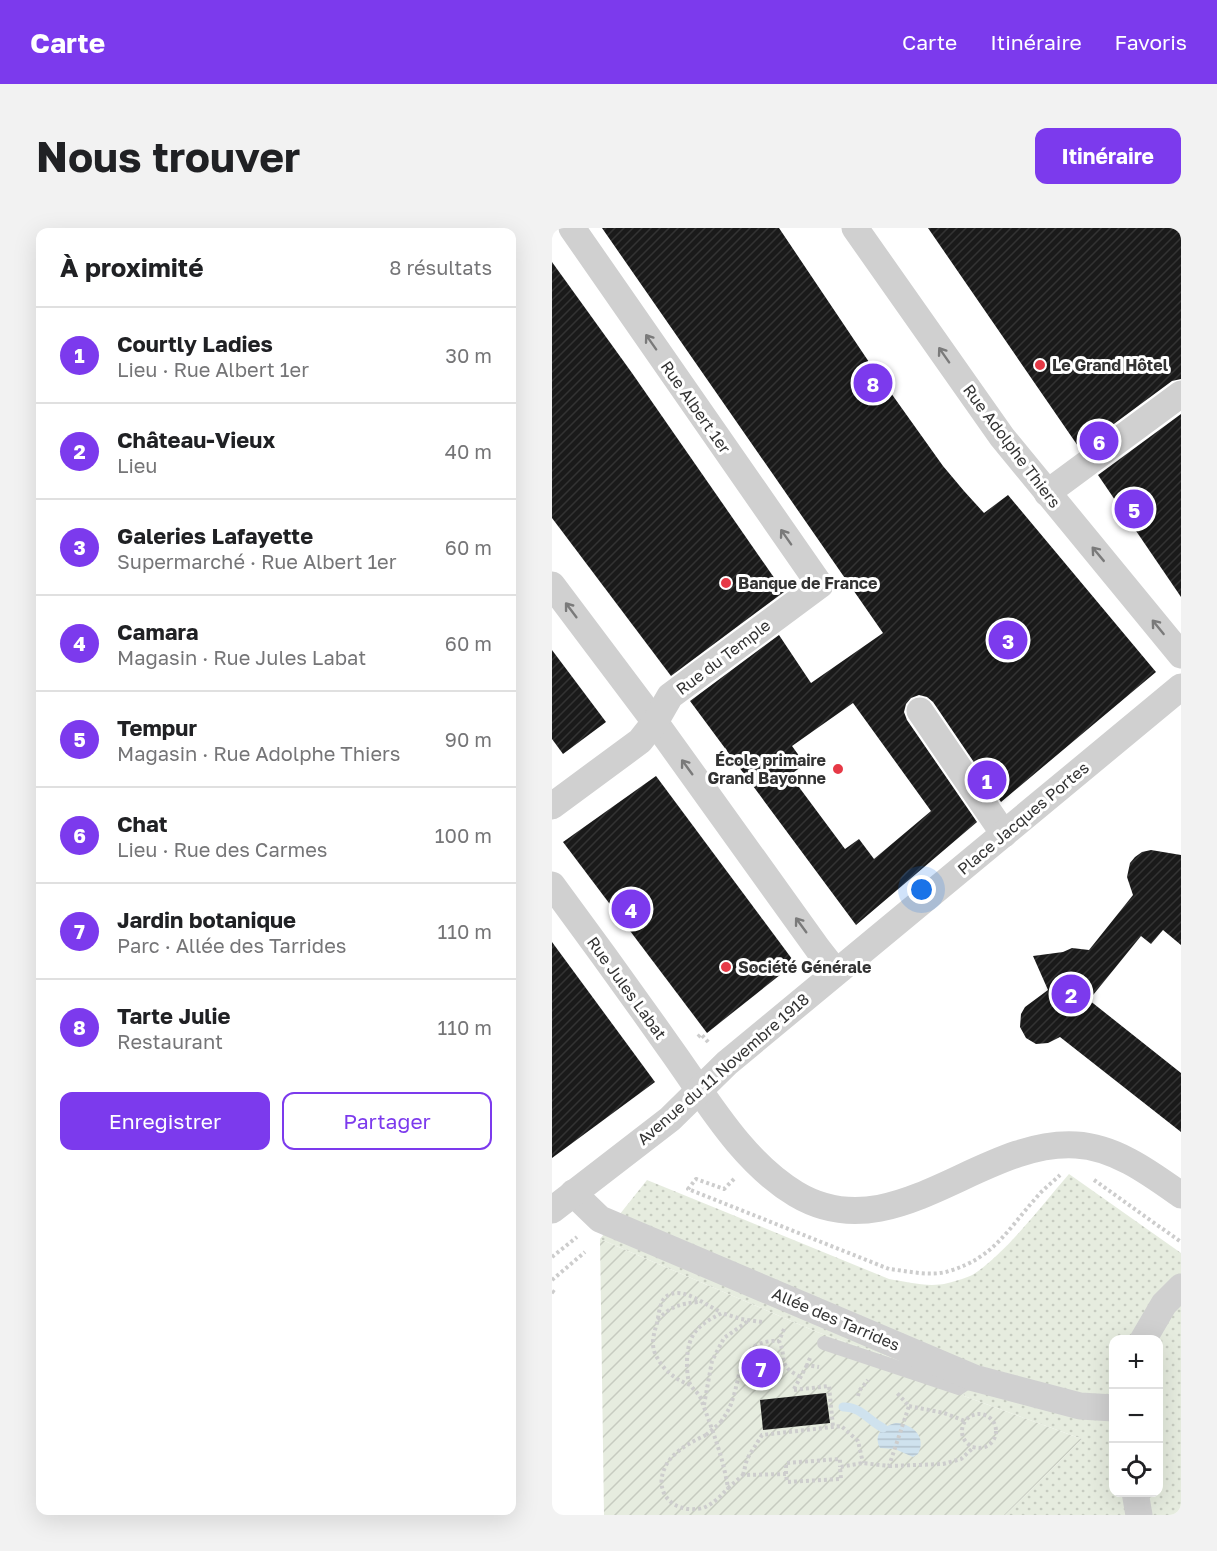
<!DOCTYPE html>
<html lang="fr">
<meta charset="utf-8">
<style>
:root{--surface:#fff;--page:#f2f2f2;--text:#202124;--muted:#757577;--line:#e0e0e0;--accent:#7c3aed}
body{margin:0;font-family:"Golos Text",sans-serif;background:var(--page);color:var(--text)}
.controls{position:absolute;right:18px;bottom:18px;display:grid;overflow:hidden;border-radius:12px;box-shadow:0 6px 24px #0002}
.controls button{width:54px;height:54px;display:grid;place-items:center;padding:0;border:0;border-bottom:2px solid var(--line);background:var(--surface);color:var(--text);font:30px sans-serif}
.you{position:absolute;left:370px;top:662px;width:21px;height:21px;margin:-15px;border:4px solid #fff;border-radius:50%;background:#1a73e8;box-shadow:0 0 0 9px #1a73e833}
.badge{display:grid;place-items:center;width:39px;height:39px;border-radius:50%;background:var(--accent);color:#fff;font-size:20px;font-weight:700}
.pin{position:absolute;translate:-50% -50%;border:3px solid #fff;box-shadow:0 2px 6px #0006}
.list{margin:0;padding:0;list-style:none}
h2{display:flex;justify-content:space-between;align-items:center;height:78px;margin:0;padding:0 24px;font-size:26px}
h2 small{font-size:20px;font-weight:400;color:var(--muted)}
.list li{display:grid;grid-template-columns:39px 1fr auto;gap:18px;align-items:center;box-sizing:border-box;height:96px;padding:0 24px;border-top:2px solid var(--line)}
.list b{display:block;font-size:22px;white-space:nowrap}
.list p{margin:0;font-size:20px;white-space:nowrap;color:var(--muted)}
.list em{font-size:20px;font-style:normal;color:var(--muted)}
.actions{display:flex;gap:12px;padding:18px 24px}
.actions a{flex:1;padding:14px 0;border:2px solid var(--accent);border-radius:12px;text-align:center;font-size:21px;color:var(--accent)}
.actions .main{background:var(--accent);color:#fff}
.icon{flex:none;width:33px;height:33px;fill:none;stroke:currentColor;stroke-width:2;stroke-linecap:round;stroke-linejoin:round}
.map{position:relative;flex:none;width:629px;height:1287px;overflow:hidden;border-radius:12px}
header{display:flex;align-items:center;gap:36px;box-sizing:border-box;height:84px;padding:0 30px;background:var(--accent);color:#fff}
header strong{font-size:28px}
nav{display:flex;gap:33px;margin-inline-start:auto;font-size:21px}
.intro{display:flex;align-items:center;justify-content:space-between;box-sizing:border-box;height:144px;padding:0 36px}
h1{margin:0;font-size:42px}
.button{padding:15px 27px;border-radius:12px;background:var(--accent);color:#fff;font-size:21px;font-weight:700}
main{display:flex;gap:36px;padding:0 36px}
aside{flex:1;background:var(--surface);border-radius:12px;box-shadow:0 6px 24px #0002}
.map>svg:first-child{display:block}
.grass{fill:url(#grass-dots);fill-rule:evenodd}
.garden{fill:url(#garden-furrows)}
.water{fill:url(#water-rules)}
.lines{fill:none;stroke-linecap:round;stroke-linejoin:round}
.stream{stroke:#cfe2ee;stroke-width:9}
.building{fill:url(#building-hatch);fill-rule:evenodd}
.path{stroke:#cdcdcd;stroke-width:4;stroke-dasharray:3 3;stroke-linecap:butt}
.lane{stroke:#d0d0d0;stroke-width:14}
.street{stroke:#d0d0d0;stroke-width:27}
.path-bridge{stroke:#cdcdcd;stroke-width:4;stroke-dasharray:3 3;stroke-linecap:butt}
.oneway{stroke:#7a7a7a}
.poi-dot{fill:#e63946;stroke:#fff;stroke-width:2}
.labels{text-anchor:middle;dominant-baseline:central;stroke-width:6;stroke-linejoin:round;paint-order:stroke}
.poi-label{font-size:16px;font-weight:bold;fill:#333;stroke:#fff;text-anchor:start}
.street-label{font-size:16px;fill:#333;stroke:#fff}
</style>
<header>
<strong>Carte</strong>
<nav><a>Carte</a><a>Itinéraire</a><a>Favoris</a></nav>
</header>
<div class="intro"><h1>Nous trouver</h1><a class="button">Itinéraire</a></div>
<main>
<aside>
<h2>À proximité<small>8 résultats</small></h2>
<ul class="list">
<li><span class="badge">1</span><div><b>Courtly Ladies</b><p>Lieu · Rue Albert 1er</p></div><em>30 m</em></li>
<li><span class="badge">2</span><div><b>Château-Vieux</b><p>Lieu</p></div><em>40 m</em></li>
<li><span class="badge">3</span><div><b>Galeries Lafayette</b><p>Supermarché · Rue Albert 1er</p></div><em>60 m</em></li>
<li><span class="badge">4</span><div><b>Camara</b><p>Magasin · Rue Jules Labat</p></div><em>60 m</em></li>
<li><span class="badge">5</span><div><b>Tempur</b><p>Magasin · Rue Adolphe Thiers</p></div><em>90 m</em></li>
<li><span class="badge">6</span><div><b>Chat</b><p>Lieu · Rue des Carmes</p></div><em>100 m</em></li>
<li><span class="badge">7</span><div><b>Jardin botanique</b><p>Parc · Allée des Tarrides</p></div><em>110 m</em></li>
<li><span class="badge">8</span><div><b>Tarte Julie</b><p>Restaurant</p></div><em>110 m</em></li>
</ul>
<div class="actions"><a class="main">Enregistrer</a><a>Partager</a></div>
</aside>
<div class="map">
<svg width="629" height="1287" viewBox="0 0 629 1287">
<defs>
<pattern id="grass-dots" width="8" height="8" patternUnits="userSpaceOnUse" patternTransform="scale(1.5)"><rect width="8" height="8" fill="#e6ecdf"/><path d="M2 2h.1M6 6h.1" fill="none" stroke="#c6cbc0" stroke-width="1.8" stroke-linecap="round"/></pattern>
<pattern id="garden-furrows" width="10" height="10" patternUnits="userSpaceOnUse" patternTransform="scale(1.5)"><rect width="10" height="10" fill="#e6ecdf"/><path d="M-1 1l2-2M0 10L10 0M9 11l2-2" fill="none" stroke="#c6cbc0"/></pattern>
<pattern id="water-rules" width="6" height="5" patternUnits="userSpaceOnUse" patternTransform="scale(1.5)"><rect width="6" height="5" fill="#cfe2ee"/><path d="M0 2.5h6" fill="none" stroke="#b2c2cd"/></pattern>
<pattern id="building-hatch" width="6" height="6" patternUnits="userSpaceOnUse" patternTransform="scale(1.5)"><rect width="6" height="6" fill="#1a1a1a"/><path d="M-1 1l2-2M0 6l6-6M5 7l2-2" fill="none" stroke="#333"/></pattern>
</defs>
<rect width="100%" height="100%" fill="#fff"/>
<!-- grass -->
<path class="grass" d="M 517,946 L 629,1025 L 629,1287 L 453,1287 L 530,1211 L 412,1168 L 407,1153 L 265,1104 L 48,1011 L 95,952 L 337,1051 C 356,1054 377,1060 396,1055 C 404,1053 415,1050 422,1046 C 455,1024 490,977 517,946 ZM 562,1112 L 606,1112 L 606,1264 L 562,1264 Z"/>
<!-- garden -->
<polygon class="garden" points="48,1011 265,1104 408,1153 412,1168 530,1211 453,1287 52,1287"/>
<!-- water -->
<path class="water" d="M 344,1195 C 361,1196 375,1209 366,1226 L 361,1229 L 343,1221 L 328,1220 C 321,1206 331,1198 344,1195 Z"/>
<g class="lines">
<!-- stream -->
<path class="stream" d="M 291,1179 C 308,1178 317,1193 331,1200"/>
</g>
<!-- building -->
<g class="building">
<path d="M 50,0 L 227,0 L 319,137 L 391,238 L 412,263 L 432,285 L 456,267 L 604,444 L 449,574 L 381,474 L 375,469 L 367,467 L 359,470 L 354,476 L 352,484 L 355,492 L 425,594 L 304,697 L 138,473 L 227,407 L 259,455 L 331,405 ZM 301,475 L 379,583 L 322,631 L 307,611 L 293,621 L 238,547 L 253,536 L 240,518 Z"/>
<polygon points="376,0 629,0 629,151 620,153 528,221"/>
<polygon points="0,34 80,145 232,364 119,448 0,290"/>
<polygon points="629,186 629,369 546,247"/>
<polygon points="0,422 54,494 11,526 0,511"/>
<polygon points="104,548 243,735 155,805 11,614"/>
<polygon points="599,622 629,627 629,717 611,702 599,716 589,708 537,772 629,845 629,904 508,809 496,815 484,816 474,810 468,799 469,786 473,779 496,762 481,728 511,724 520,720 537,722 581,667 575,649 578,635 583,629 590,624"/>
<polygon points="0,714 103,854 0,930"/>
<polygon points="274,1165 278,1195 211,1202 208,1172"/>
</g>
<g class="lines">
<!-- path -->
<g class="path">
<polyline points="146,809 149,806 157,815"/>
<path d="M 182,951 L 172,961 L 144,951 L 136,961 L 337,1041 C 356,1043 379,1049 397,1043 C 442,1030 456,1001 484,970 C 491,961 500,955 508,947"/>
<polyline points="542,952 629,1014"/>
<polyline points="0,1029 25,1009"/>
<polyline points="0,1052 33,1024"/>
<polyline points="0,1063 3,1065"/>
<path d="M 106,1092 C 118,1078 128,1076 146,1074"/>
<path d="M 210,1094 L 189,1091 L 170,1085 C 146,1097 136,1105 135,1133 C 135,1140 135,1150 138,1156 C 141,1162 147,1165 149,1171 C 160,1201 171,1229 176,1260 L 191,1247 L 234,1246 L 235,1254 L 289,1251 L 288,1239 L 311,1235 L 337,1238 L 357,1178 L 345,1165"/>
<path d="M 232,1101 L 227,1113 C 236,1132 224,1137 249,1149"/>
<polyline points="258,1130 255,1137 267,1139"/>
<path d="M 138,1157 C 125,1152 113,1144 106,1131 C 98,1119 101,1108 105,1095 C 108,1082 107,1065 126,1065 C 139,1065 157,1079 169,1084"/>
<polyline points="242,1161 255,1137"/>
<polyline points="242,1162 277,1158 281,1199"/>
<polyline points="306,1168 307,1163 316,1152"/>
<polyline points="152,1177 160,1133 172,1110 196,1093"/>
<polyline points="357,1178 392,1185 413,1193"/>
<circle cx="427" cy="1203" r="17"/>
<path d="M 169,1194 C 173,1187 178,1181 180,1173 C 190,1145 186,1111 227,1113"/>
<path d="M 154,1207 C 141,1213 124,1222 116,1234 C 98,1262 120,1287 151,1280 C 161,1276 169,1268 176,1260"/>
<polyline points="337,1238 391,1236 409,1231 422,1219"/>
<polyline points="234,1246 234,1235 288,1231 288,1239"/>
<polyline points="191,1247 195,1231 210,1207 289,1198 306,1213 311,1235"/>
<polyline points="2,1287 5,1282"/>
</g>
<!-- lane -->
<polyline class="lane" points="272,1115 407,1160 422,1150"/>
<!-- street -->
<g class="street">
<polyline points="303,0 450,209 629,427"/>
<polyline points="495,265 629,166"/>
<polyline points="0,357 103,494 266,721 284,744"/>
<polyline points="368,483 452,606"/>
<polyline points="0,578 88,513 103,494 118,468 268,357 20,0"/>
<path d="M 0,657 C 40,711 79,765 117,819 C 154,870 188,932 244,966 C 341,1024 428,911 524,917 C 563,919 598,945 629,967"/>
<polyline points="21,965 48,991 422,1150 528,1178 562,1180"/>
<polyline points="0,982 118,891 175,835 629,459"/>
<polyline points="591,1112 612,1076 629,1059"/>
<polyline points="583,1264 587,1287"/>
</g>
<!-- path-bridge -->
<polyline class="path-bridge" points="154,1207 169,1194"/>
</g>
<!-- one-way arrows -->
<defs><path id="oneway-shaft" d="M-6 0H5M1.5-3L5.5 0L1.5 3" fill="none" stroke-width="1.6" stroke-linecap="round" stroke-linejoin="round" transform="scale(1.5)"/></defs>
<g class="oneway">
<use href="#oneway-shaft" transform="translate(99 114) rotate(-125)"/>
<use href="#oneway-shaft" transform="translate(392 127) rotate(-125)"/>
<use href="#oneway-shaft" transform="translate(234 309) rotate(-125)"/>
<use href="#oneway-shaft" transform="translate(546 326) rotate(-130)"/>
<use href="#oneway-shaft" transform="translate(19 382) rotate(-127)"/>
<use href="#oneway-shaft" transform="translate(606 399) rotate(-129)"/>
<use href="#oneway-shaft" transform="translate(135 539) rotate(-126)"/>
<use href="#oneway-shaft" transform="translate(249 697) rotate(-126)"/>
</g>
<!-- markers -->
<g class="poi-dot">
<circle cx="488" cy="137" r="6"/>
<circle cx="174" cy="355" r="6"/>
<circle cx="286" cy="541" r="6"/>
<circle cx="174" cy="739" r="6"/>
</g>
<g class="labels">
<!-- poi labels -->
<g class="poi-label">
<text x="500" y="137">Le Grand Hôtel</text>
<text x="186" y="355">Banque de France</text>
<text x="274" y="532" text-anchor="end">École primaire<tspan x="274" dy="18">Grand Bayonne</tspan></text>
<text x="186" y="739">Société Générale</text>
</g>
<!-- street labels -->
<g class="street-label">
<text transform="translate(144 179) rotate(55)">Rue Albert 1er</text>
<text transform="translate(460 218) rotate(53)">Rue Adolphe Thiers</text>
<text transform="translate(171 429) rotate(-37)">Rue du Temple</text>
<text transform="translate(471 590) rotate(-40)">Place Jacques Portes</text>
<text transform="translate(75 760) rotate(54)">Rue Jules Labat</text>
<text transform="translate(171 841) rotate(-41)">Avenue du 11 Novembre 1918</text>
<text transform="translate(284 1091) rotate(23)">Allée des Tarrides</text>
</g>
</g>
</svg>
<div class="controls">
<button>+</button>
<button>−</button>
<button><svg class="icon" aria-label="locate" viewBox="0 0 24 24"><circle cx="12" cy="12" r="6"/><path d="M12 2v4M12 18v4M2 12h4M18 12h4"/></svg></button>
</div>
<div class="you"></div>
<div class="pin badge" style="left:435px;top:552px">1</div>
<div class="pin badge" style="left:519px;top:766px">2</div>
<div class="pin badge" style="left:456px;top:412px">3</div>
<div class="pin badge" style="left:79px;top:681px">4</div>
<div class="pin badge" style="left:582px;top:281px">5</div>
<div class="pin badge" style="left:547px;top:213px">6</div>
<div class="pin badge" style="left:209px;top:1140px">7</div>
<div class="pin badge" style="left:321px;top:155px">8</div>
</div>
</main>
